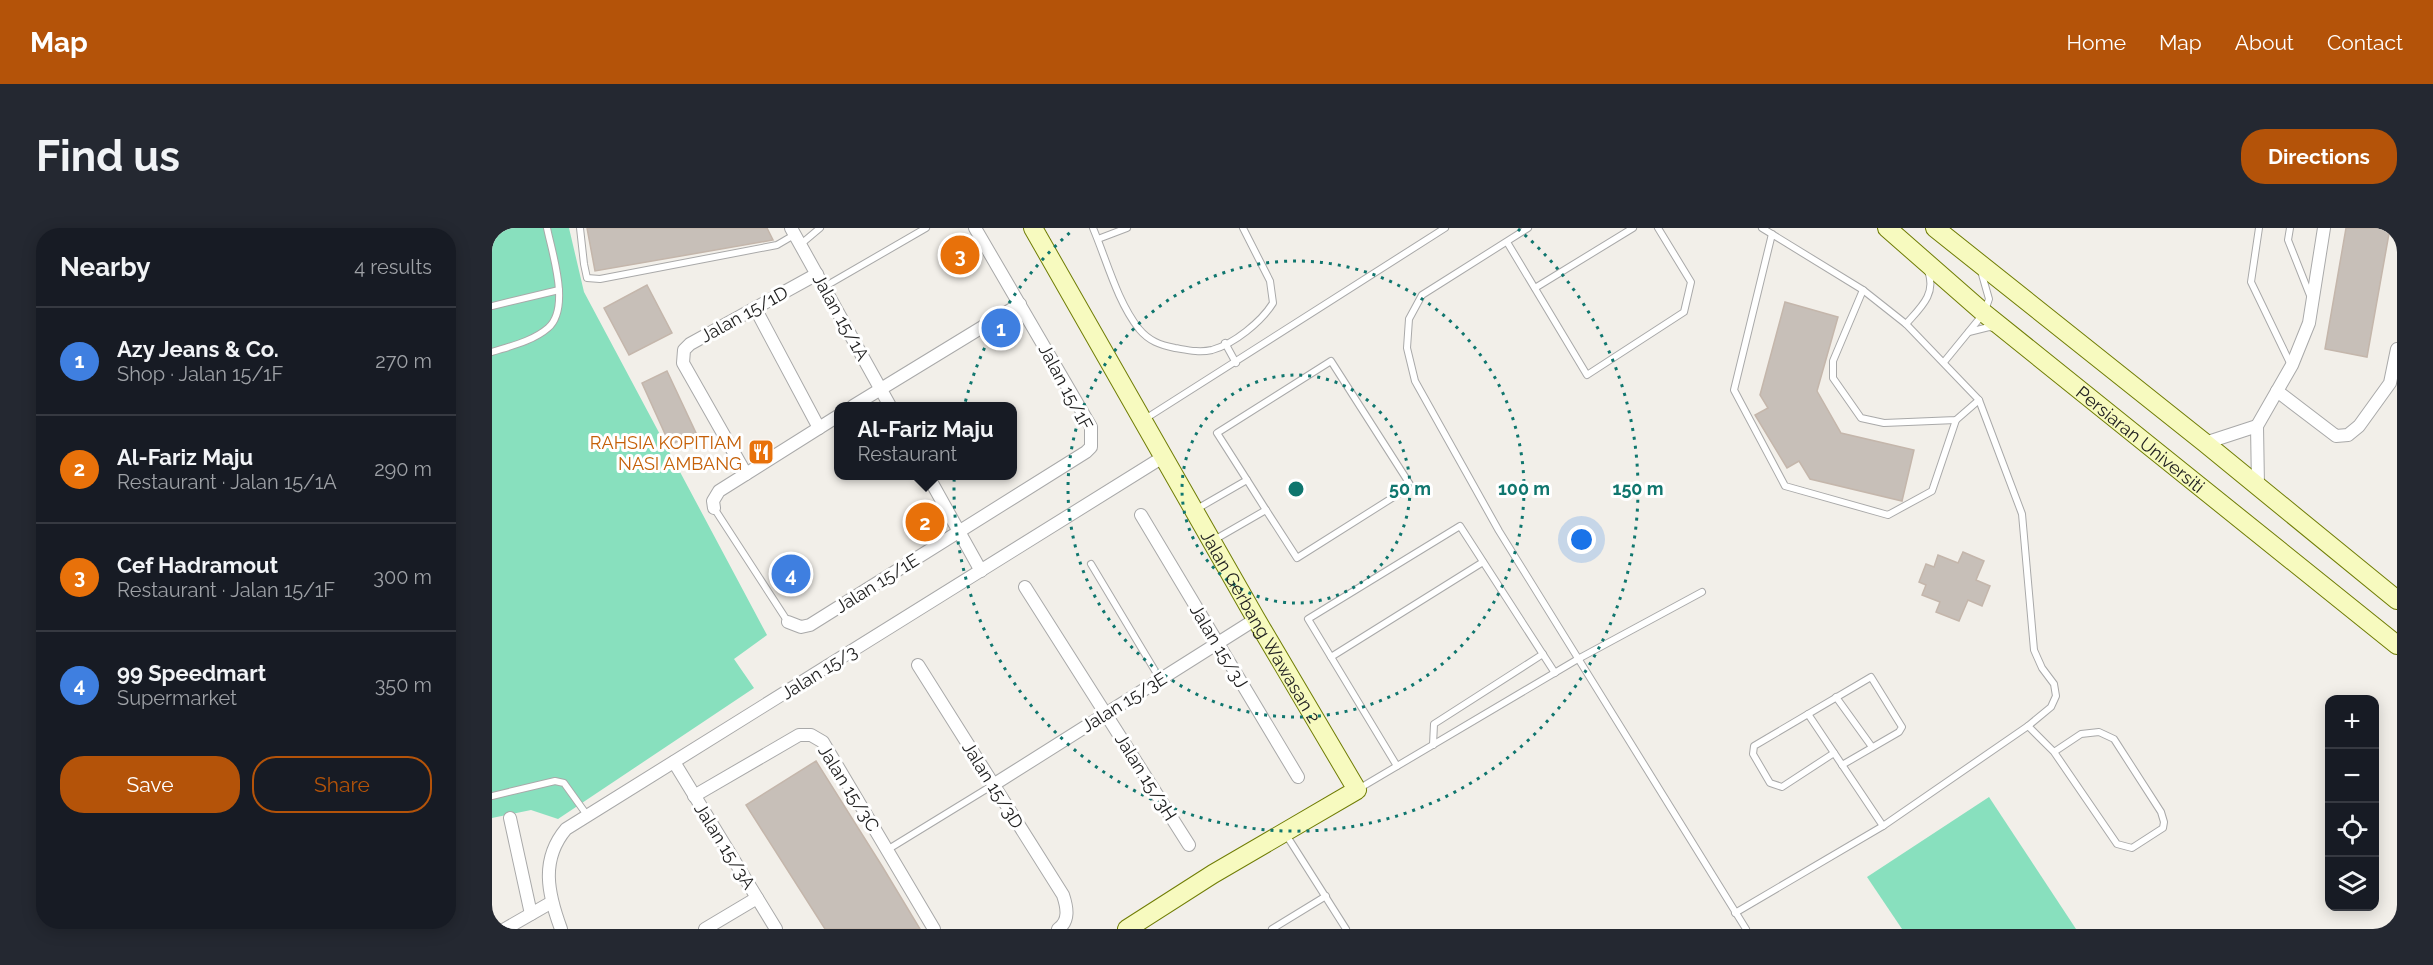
<!DOCTYPE html>
<meta charset="utf-8">
<style>
:root{--surface:#171b24;--page:#242831;--text:#f1f3f6;--muted:#9ea1a6;--line:#363941;--accent:#b45309}
body{margin:0;font-family:Raleway,sans-serif;background:var(--page);color:var(--text)}
.controls{position:absolute;right:18px;bottom:18px;display:grid;overflow:hidden;border-radius:12px;box-shadow:0 3px 15px #0003}
.controls button{width:54px;height:54px;display:grid;place-items:center;padding:0;border:0;border-bottom:2px solid var(--line);background:var(--surface);color:var(--text);font:30px sans-serif}
.you{position:absolute;left:1090px;top:312px;width:21px;height:21px;margin:-15px;border:4px solid #fff;border-radius:50%;background:#1a73e8;box-shadow:0 0 0 9px #1a73e833}
.badge{display:grid;place-items:center;width:39px;height:39px;border-radius:50%;background:var(--accent);color:#fff;font-size:20px;font-weight:700}
.pin{position:absolute;translate:-50% -50%;border:3px solid #fff;box-shadow:0 2px 6px #0006}
.popup{position:absolute;left:342px;top:174px;width:183px;height:78px;box-sizing:border-box;display:grid;place-content:center;border-radius:12px;background:var(--surface);filter:drop-shadow(0 2px 4px #0005);font-size:20px;white-space:nowrap;color:var(--muted)}
.popup b{font-size:22px;color:var(--text)}
.popup::after{content:'';position:absolute;left:50%;top:100%;margin-left:-12px;border:12px solid transparent;border-top-color:var(--surface)}
.list{margin:0;padding:0;list-style:none}
h2{display:flex;justify-content:space-between;align-items:center;height:78px;margin:0;padding:0 24px;font-size:26px}
h2 small{font-size:20px;font-weight:400;color:var(--muted)}
.list li{display:grid;grid-template-columns:39px 1fr auto;gap:18px;align-items:center;box-sizing:border-box;height:108px;padding:0 24px;border-top:2px solid var(--line)}
.list b{display:block;font-size:22px;white-space:nowrap}
.list p{margin:0;font-size:20px;white-space:nowrap;color:var(--muted)}
.list em{font-size:20px;font-style:normal;color:var(--muted)}
.actions{display:flex;gap:12px;padding:18px 24px}
.actions a{flex:1;padding:14px 0;border:2px solid var(--accent);border-radius:24px;text-align:center;font-size:21px;color:var(--accent)}
.actions .main{background:var(--accent);color:#fff}
.icon{flex:none;width:33px;height:33px;fill:none;stroke:currentColor;stroke-width:2;stroke-linecap:round;stroke-linejoin:round}
.map{position:relative;flex:none;width:1905px;height:701px;overflow:hidden;border-radius:24px}
header{display:flex;align-items:center;gap:36px;box-sizing:border-box;height:84px;padding:0 30px;background:var(--accent);color:#fff}
header strong{font-size:28px}
nav{display:flex;gap:33px;margin-inline-start:auto;font-size:21px}
.intro{display:flex;align-items:center;justify-content:space-between;box-sizing:border-box;height:144px;padding:0 36px}
h1{margin:0;font-size:42px}
.button{padding:15px 27px;border-radius:24px;background:var(--accent);color:#fff;font-size:21px;font-weight:700}
main{display:flex;gap:36px;padding:0 36px}
aside{flex:1;background:var(--surface);border-radius:24px;box-shadow:0 3px 15px #0003}
.map>svg:first-child{display:block}
.pitch{fill:#88e0be}
.building{fill:#c7bfb8;stroke:#c4b6ab;stroke-width:1.5}
.lines{fill:none;stroke-linecap:round;stroke-linejoin:round}
.lane-casing{stroke:#a9a9a9;stroke-width:8}
.street-casing{stroke:#a9a9a9;stroke-width:14}
.secondary-casing{stroke:#707d05;stroke-width:20}
.lane{stroke:#fff;stroke-width:6}
.street{stroke:#fff;stroke-width:12}
.secondary{stroke:#f7fabf;stroke-width:18}
.ring{fill:none;stroke:#0f766e;stroke-width:3;stroke-dasharray:3 6}
.labels{text-anchor:middle;dominant-baseline:central;stroke-width:6;stroke-linejoin:round;paint-order:stroke}
.street-label{font-size:18px;fill:#222;stroke:#fff}
.food-label{font-size:18px;fill:#c56008;stroke:#fff;text-anchor:end}
.centre{fill:#0f766e;stroke:#fff;stroke-width:3}
.ring-label{font-size:18px;text-anchor:middle;font-weight:bold;fill:#0f766e;stroke:#fff;stroke-width:6;stroke-linejoin:round;paint-order:stroke}
</style>
<header>
<strong>Map</strong>
<nav><a>Home</a><a>Map</a><a>About</a><a>Contact</a></nav>
</header>
<div class="intro"><h1>Find us</h1><a class="button">Directions</a></div>
<main>
<aside>
<h2>Nearby<small>4 results</small></h2>
<ul class="list">
<li><span class="badge" style="background:#3f7fe0">1</span><div><b>Azy Jeans &amp; Co.</b><p>Shop · Jalan 15/1F</p></div><em>270 m</em></li>
<li><span class="badge" style="background:#e8710a">2</span><div><b>Al-Fariz Maju</b><p>Restaurant · Jalan 15/1A</p></div><em>290 m</em></li>
<li><span class="badge" style="background:#e8710a">3</span><div><b>Cef Hadramout</b><p>Restaurant · Jalan 15/1F</p></div><em>300 m</em></li>
<li><span class="badge" style="background:#3f7fe0">4</span><div><b>99 Speedmart</b><p>Supermarket</p></div><em>350 m</em></li>
</ul>
<div class="actions"><a class="main">Save</a><a>Share</a></div>
</aside>
<div class="map">
<svg width="1905" height="701" viewBox="0 0 1905 701">
<rect width="100%" height="100%" fill="#f2efe9"/>
<!-- pitch -->
<g class="pitch">
<polygon points="0,0 77,0 92,64 275,407 242,431 262,460 66,591 39,582 0,590"/>
<polygon points="1497,569 1584,701 1410,701 1375,649"/>
</g>
<!-- building -->
<g class="building">
<polygon points="95,0 275,0 281,12 103,43"/>
<polygon points="1854,0 1898,0 1875,129 1833,121"/>
<polygon points="155,57 180,105 137,127 112,80"/>
<polygon points="1293,74 1346,89 1325,163 1349,205 1422,222 1410,273 1318,251 1307,233 1295,240 1263,187 1276,180 1268,167"/>
<polygon points="175,143 204,205 178,217 150,155"/>
<polygon points="1471,324 1492,333 1484,352 1498,358 1490,378 1476,372 1467,393 1444,384 1448,374 1430,367 1434,357 1427,354 1434,336 1442,339 1446,327 1466,335"/>
<polygon points="324,533 390,638 428,701 333,701 254,577"/>
</g>
<g class="lines">
<!-- lane casing -->
<g class="lane-casing">
<g id="lane">
<polyline points="88,0 92,36 95,50 108,51 285,17 302,7"/>
<path d="M 601,0 C 615,33 625,73 647,101 C 657,113 668,117 683,120 C 695,122 707,125 720,122 C 742,116 769,94 781,75 L 778,53 L 751,0"/>
<polyline points="1036,0 930,67 917,91 915,120 923,153 1007,303 1254,701"/>
<polyline points="1767,0 1759,54 1799,137"/>
<polyline points="1798,0 1796,12 1819,70"/>
<polyline points="1280,6 1242,162 1293,258 1396,287 1440,263 1464,192"/>
<polyline points="606,11 635,0"/>
<polyline points="1015,14 1095,147 1192,84 1199,54 1166,0"/>
<polyline points="309,16 328,0"/>
<polyline points="332,59 434,0"/>
<polyline points="1043,60 1141,0"/>
<polyline points="1371,62 1341,133 1341,150 1369,190 1392,195 1464,192 1487,172"/>
<polyline points="0,78 67,62"/>
<path d="M 1414,96 C 1428,80 1445,66 1436,43"/>
<polyline points="1477,104 1497,99 1502,100"/>
<polyline points="733,115 744,135"/>
<path d="M 0,124 C 19,118 41,113 56,100 C 79,80 60,25 55,0"/>
<polyline points="1452,134 1492,85 1497,71 1489,43"/>
<polyline points="653,191 953,0"/>
<polyline points="755,252 774,282"/>
<polyline points="222,280 296,394"/>
<polyline points="703,282 755,252 725,205 839,133 919,258 805,330 774,282 722,312"/>
<polyline points="599,336 668,451"/>
<polyline points="839,429 991,334"/>
<polyline points="1344,469 1380,519"/>
<polyline points="1316,486 1391,598"/>
<polyline points="1536,498 1562,524 1625,616 1640,620 1671,600 1672,594 1669,584 1622,511 1607,504 1589,506 1562,524"/>
<polyline points="941,517 942,496 1051,426"/>
<polyline points="1342,525 1290,559 1278,555 1261,526 1262,518 1379,449 1410,499 1407,504 1350,537"/>
<polyline points="905,538 816,391 968,298 1063,445"/>
<polyline points="868,560 1086,431 1210,364"/>
<polyline points="0,568 63,553 72,555 95,587"/>
<polyline points="793,605 854,701"/>
<polyline points="395,622 501,557"/>
<polyline points="1243,685 1391,598 1536,498 1559,479 1564,468 1562,456 1550,440 1542,422 1530,286 1487,172 1414,96 1371,62 1270,0"/>
<polyline points="780,701 834,668"/>
</g>
</g>
<!-- street casing -->
<g class="street-casing">
<g id="street">
<polyline points="299,0 398,178"/>
<polyline points="263,80 327,200"/>
<polyline points="1785,163 1844,208 1856,207 1867,198 1898,155 1905,121"/>
<polyline points="361,178 528,76"/>
<polyline points="1713,215 1765,198"/>
<polyline points="254,246 191,135 192,122 198,116 325,46"/>
<polyline points="436,248 489,343"/>
<polyline points="1766,258 1765,198 1800,137 1817,95 1832,0"/>
<polyline points="222,280 221,273 227,263 346,188"/>
<polyline points="649,287 806,549"/>
<polyline points="533,359 697,617"/>
<polyline points="296,394 309,399 318,397 594,224 599,219 599,199 483,0"/>
<path d="M 426,437 L 571,667 C 575,679 578,693 566,701"/>
<polyline points="182,534 284,701"/>
<polyline points="501,557 764,391"/>
<polyline points="202,568 307,507 319,507 331,514 442,701"/>
<polyline points="18,590 39,686"/>
<polyline points="13,701 60,674"/>
<path d="M 69,701 C 56,666 48,632 74,601 L 671,229"/>
<polyline points="213,701 265,670"/>
</g>
</g>
<!-- secondary casing -->
<g class="secondary-casing">
<g id="secondary">
<path id="s1" d="M 541,0 L 764,391 L 865,562 L 721,646 L 635,701"/>
<path id="s2" d="M 1395,0 L 1492,85 L 1905,417"/>
<polyline points="1443,0 1713,215 1905,372"/>
</g>
</g>
<!-- lane -->
<use href="#lane" class="lane"/>
<!-- street -->
<use href="#street" class="street"/>
<!-- secondary -->
<use href="#secondary" class="secondary"/>
</g>
<!-- distance rings -->
<g class="ring">
<circle cx="804" cy="261" r="114"/>
<circle cx="804" cy="261" r="228"/>
<path d="M1026 1A342 342 0 1 1 582 1"/>
</g>
<!-- icons -->
<defs>
<g id="restaurant-square" transform="scale(1.35)"><rect x="-9" y="-9" width="18" height="18" rx="4" fill="#e8710a" stroke="#fff"/><path d="M-5-6h1v4h1v-4h1v4h1v-4h1v5L-1.5 .5V6h-2V.5L-5-1ZM5-6V6H3V1.5H1.5Q1.5-4 5-6Z" fill="#fff"/></g>
</defs>
<g fill-rule="evenodd">
<use href="#restaurant-square" x="269" y="224"/>
</g>
<g class="labels">
<!-- street labels -->
<g class="street-label">
<text transform="translate(252 86) rotate(-29)">Jalan 15/1D</text>
<text transform="translate(349 89) rotate(61)">Jalan 15/1A</text>
<text transform="translate(574 159) rotate(62)">Jalan 15/1F</text>
<text stroke="none"><textPath href="#s2" startOffset="330">Persiaran Universiti</textPath></text>
<text transform="translate(385 355) rotate(-32)">Jalan 15/1E</text>
<text stroke="none"><textPath href="#s1" startOffset="459">Jalan Gerbang Wawasan 2</textPath></text>
<text transform="translate(727 418) rotate(59)">Jalan 15/3J</text>
<text transform="translate(327 444) rotate(-32)">Jalan 15/3</text>
<text transform="translate(632 474) rotate(-32)">Jalan 15/3E</text>
<text transform="translate(654 549) rotate(58)">Jalan 15/3H</text>
<text transform="translate(501 557) rotate(58)">Jalan 15/3D</text>
<text transform="translate(357 560) rotate(58)">Jalan 15/3C</text>
<text transform="translate(233 618) rotate(58)">Jalan 15/3A</text>
</g>
<!-- food labels -->
<g class="food-label">
<text x="250" y="214">RAHSIA KOPITIAM<tspan x="250" dy="21">NASI AMBANG</tspan></text>
</g>
</g>
<circle cx="804" cy="261" r="9" class="centre"/>
<g class="ring-label">
<text x="918" y="267">50 m</text>
<text x="1032" y="267">100 m</text>
<text x="1146" y="267">150 m</text>
</g>
</svg>
<div class="controls">
<button>+</button>
<button>−</button>
<button><svg class="icon" aria-label="locate" viewBox="0 0 24 24"><circle cx="12" cy="12" r="6"/><path d="M12 2v4M12 18v4M2 12h4M18 12h4"/></svg></button>
<button><svg class="icon" aria-label="layers" viewBox="0 0 24 24"><path d="M12 4l9 5-9 5-9-5zM3 14l9 5 9-5"/></svg></button>
</div>
<div class="you"></div>
<div class="pin badge" style="left:509px;top:100px;background:#3f7fe0">1</div>
<div class="pin badge" style="left:433px;top:294px;background:#e8710a">2</div>
<div class="popup"><b>Al-Fariz Maju</b>Restaurant</div>
<div class="pin badge" style="left:468px;top:27px;background:#e8710a">3</div>
<div class="pin badge" style="left:299px;top:346px;background:#3f7fe0">4</div>
</div>
</main>
